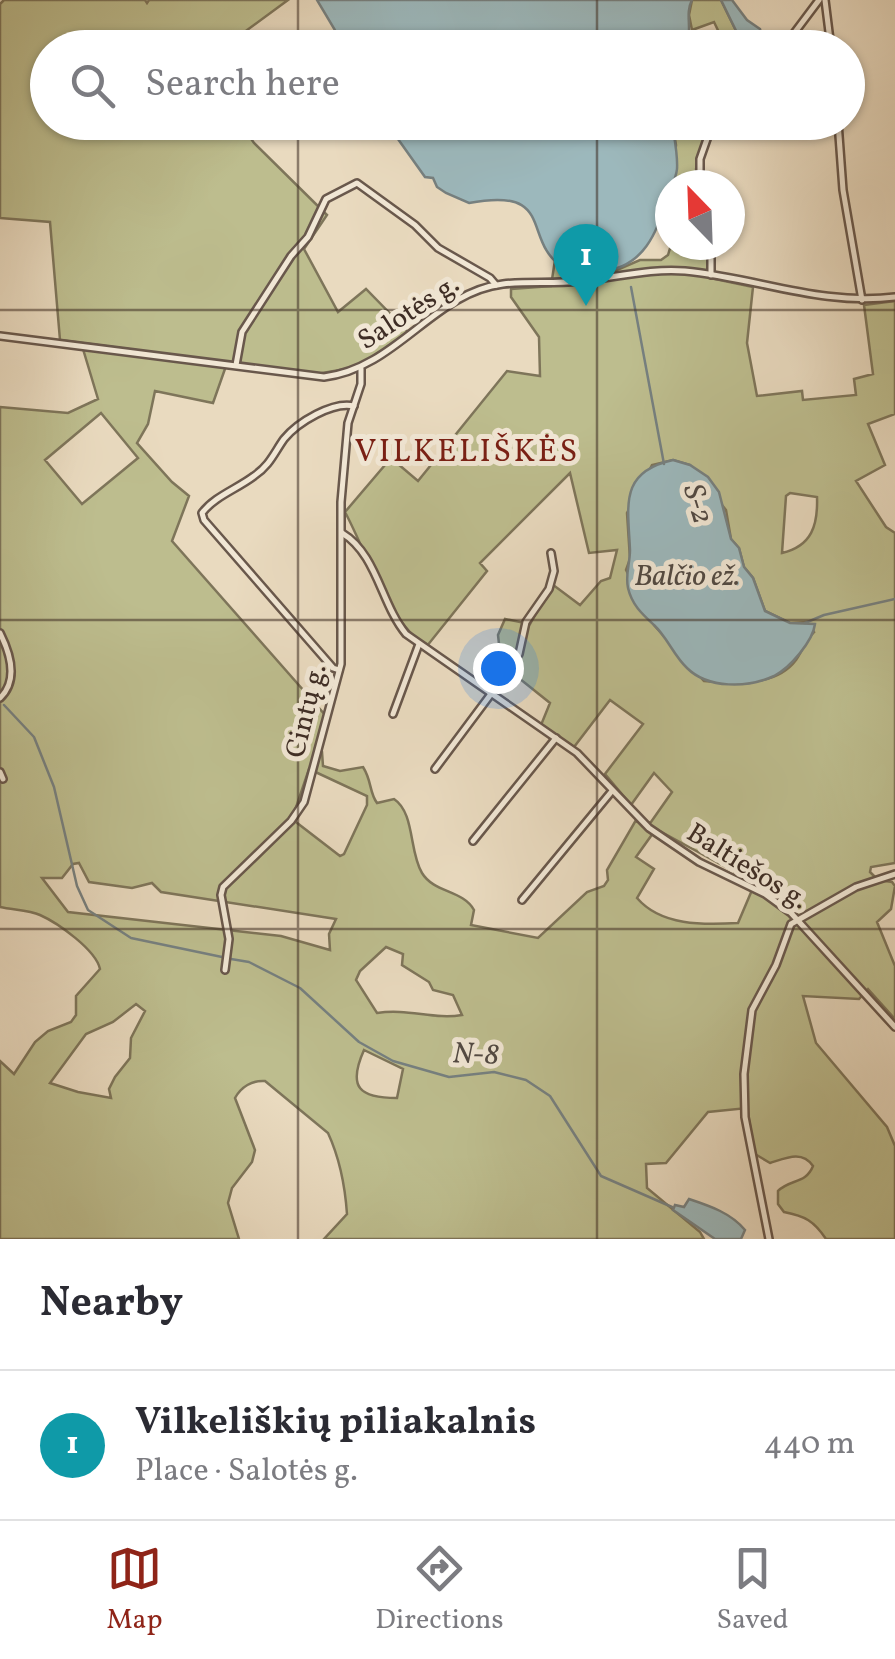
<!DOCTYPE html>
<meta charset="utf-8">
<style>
:root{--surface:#fff;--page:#f2f2f3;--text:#2b2b33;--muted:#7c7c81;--line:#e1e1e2;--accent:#8f2418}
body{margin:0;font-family:Vollkorn,serif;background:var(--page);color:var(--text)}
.compass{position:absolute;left:655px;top:170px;width:90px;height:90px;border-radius:50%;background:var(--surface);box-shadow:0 2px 8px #0004;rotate:337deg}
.you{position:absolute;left:498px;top:668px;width:35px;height:35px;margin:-25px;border:8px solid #fff;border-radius:50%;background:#1a73e8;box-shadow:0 0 0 15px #1a73e833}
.badge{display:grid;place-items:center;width:65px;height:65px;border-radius:50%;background:var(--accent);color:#fff;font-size:32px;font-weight:700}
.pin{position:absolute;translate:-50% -82px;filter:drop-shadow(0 2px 5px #0008)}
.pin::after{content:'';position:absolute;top:52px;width:35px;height:30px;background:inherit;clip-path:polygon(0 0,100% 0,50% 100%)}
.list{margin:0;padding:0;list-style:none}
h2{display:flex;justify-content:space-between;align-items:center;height:130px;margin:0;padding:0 40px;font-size:42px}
h2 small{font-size:32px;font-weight:400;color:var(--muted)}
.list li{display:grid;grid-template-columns:65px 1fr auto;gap:30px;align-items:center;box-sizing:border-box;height:150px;padding:0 40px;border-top:2px solid var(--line)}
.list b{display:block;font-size:38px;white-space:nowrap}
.list p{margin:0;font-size:32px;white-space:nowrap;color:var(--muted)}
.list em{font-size:32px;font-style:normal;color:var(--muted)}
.icon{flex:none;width:55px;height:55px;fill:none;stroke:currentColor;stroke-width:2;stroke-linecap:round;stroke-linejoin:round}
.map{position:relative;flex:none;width:895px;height:1239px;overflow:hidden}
.search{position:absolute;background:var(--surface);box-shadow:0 2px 8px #0004;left:30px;right:30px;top:30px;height:110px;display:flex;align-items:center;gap:25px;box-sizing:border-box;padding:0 35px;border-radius:55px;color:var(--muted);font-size:38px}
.sheet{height:280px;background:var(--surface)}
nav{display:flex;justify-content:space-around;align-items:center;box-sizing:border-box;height:140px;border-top:2px solid var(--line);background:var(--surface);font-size:28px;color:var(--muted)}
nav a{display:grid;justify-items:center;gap:5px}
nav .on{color:var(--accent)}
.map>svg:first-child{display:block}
.green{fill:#bdbd8e;stroke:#7e755a;stroke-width:2.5;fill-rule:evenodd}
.water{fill:#9cb8bc;stroke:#768080;stroke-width:2.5}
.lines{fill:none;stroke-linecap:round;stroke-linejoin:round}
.stream{stroke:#768080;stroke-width:2.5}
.minor-casing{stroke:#69584c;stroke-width:10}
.minor{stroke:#f1e7d5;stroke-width:5}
.grid{fill:none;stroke:#3e2d25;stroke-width:2.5;stroke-opacity:0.55}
.labels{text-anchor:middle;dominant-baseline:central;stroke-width:10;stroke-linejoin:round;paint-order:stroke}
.street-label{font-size:28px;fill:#3e2d25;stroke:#f1e7d5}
.water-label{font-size:30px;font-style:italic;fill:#514943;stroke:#f1e7d5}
.quarter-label{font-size:32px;letter-spacing:2.5px;fill:#7a1f14;stroke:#f1e7d5}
</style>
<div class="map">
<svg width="895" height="1239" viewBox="0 0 895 1239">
<rect width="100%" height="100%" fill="#e9dabf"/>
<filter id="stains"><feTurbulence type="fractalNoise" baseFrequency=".002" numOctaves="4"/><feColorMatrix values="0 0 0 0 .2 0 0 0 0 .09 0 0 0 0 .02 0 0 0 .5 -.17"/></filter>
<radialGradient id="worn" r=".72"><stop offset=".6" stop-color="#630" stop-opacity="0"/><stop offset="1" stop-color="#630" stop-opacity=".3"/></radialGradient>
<!-- green -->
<g class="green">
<polygon points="4,0 145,0 147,3 149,0 288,0 224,47 48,48 48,122 240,123 254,143 327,215 304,249 338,312 366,289 410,334 362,366 317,374 60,340 50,222 0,218 0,4"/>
<polygon points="692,0 721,0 744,47 726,47 714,22 692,30 689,15"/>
<polygon points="672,123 711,123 696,169 699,185 672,185 676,145"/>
<path d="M 671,245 L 709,245 L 710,278 L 753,287 L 747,343 L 757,396 L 802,391 L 803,400 L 856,395 L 854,379 L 873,374 L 864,305 L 895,301 L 895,414 L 868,424 L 885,465 L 856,481 L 886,527 L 895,533 L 895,863 L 871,867 L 870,872 L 878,880 L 892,882 L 895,886 L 891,909 L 877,922 L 895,966 L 895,1019 L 868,989 L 859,999 L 803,996 L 816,1043 L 887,1127 L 895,1146 L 895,1239 L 826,1239 C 814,1221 805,1216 784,1212 L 778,1204 L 778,1191 C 790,1179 806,1184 813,1166 C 802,1150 786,1158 770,1163 L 755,1154 L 747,1108 L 708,1112 L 666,1163 L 646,1164 L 647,1188 L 700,1232 L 704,1239 L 324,1239 L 347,1214 C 345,1185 340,1159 328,1133 L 265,1081 C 252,1080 241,1087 235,1098 L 255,1150 L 252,1162 L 232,1188 L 228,1203 L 239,1239 L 0,1239 L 0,1061 L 14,1074 L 35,1042 L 48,1031 L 71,1022 L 76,1015 L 76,996 L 100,969 C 96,950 58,923 40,915 C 29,910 13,910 0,907 L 0,407 L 68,413 L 98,399 L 83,349 L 226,366 L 213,403 L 155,391 L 148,424 L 137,443 L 172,482 L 189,496 L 172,541 L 326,716 L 315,748 L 322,752 L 323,766 L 340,771 L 363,767 C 372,781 369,792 377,803 L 394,799 C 415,813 409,852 422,873 C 434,893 463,890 474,910 L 471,925 L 538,938 L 587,892 L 604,886 L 608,880 L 607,870 L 636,820 L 642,826 L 651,822 L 672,792 L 654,773 L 631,805 L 605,774 L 643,724 L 610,700 L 574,747 L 541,725 L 550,703 L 510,671 L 518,657 L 499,644 L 498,635 L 505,619 L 530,624 L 552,584 L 580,605 L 601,581 L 610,578 L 617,550 L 589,553 L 570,473 L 480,563 L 487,571 L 427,646 C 391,627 365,549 345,512 L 391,458 L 418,481 L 507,371 L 540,376 L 539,337 L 511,297 L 511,289 L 551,286 L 555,260 L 566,270 L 617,270 L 640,260 L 661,260 L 668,255 ZM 101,413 L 138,458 L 82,504 L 45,460 ZM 673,460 L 690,465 L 726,510 L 731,539 L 739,548 L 744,567 L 753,578 L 765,611 L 790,623 L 807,622 L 814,632 C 805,641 803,650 796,660 C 776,687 734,684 704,681 L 654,625 L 626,570 L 630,559 L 627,513 L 652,465 ZM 790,493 L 817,497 C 818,525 812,546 782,553 L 786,496 ZM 309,769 L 367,796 L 367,805 L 344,854 L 340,856 L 292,819 ZM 656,829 L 755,883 L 738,923 C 703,925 661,926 637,898 L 654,869 L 636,857 ZM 79,863 L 89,882 L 132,888 L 152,883 L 161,892 L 336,919 L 329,934 L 330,950 L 281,936 L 68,912 L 42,878 L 62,878 L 73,864 ZM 386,947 L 403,954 L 402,965 L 429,982 L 433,990 L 453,995 L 462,1015 C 434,1020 408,1008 377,1013 L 356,980 L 360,971 ZM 136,1004 L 145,1011 L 131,1038 L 130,1058 L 115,1077 L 109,1089 L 111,1098 L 78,1092 L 50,1083 L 86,1034 L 113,1022 ZM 364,1050 L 403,1069 L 397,1098 C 360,1098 347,1088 364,1050 Z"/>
</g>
<!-- water -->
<g class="water">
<path d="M 317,0 L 692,0 C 684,15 694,31 685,47 L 345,47 Z"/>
<polygon points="721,0 732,0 747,20 760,29 763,41 760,47 744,47"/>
<path d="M 392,123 L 672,123 C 674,137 678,154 677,169 C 676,180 670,187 667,197 C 658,232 643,268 602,271 C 590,272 574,274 564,268 C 520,241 558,186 469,203 L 446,193 L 437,187 L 433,178 L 425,177 L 393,132 Z"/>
<path d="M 673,460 L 690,465 L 708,477 L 719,492 L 731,539 L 739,548 L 744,567 L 753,578 L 765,611 L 790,623 L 815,624 C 813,641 790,668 774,676 C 748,688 708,689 687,668 C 674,656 667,637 654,625 C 642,614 632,605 628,588 C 625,574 630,564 630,550 C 628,505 619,472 673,460 Z"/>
<path d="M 689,1199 C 710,1206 731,1213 745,1230 L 741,1239 L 715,1239 L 673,1210 L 675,1205 L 684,1207 Z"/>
</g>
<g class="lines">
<!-- stream -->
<g class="stream">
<polyline points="631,287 664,464"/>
<polyline points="805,623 824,615 895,599"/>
<polyline points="4,705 34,737 54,787 77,886 88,910 131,938 222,957"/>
<polyline points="231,959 249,962 300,988 359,1042 393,1061 449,1077 494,1072 526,1080 550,1096 601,1176 672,1207"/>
</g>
<!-- minor casing -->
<g class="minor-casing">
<g id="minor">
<polyline points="825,0 831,48"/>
<polyline points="783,48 819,0"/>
<polyline points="838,122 843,190 862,300"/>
<polyline points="700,185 700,159 713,122"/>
<polyline points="711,275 711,245"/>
<path d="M 0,336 L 324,377 C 397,368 434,292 503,284 C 529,281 554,284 579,281 C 615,278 649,268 685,271 C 757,278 822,306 895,297"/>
<polyline points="236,365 242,332 291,256 308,237 326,199 357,183 415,225 438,248 490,278 496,285"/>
<path d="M 342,533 C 377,554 381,604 406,634 L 577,753 L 649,828 L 699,862 L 765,894 L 791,913 L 895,1027"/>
<path d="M 0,633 C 10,653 19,680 0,698"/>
<path d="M 339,670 L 333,668 L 204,520 L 202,513 C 215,496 237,489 254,476 C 270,465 274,453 284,439 C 298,422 333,401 354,406"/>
<polyline points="490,693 519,654 526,622 549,589 554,571 551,553"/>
<polyline points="393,714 419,644"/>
<polyline points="435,769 491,694"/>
<polyline points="0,772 3,779"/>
<polyline points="473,841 556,738"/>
<polyline points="522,900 612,791"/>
<polyline points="225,970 229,939 221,895 223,887 291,821 304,802 341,664 341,502 348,423 361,384 361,369"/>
<polyline points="769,1239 745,1117 744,1074 752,1010 776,965 791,924 856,887 895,874"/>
</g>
</g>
<!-- minor -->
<use href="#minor" class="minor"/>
</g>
<!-- grid -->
<path class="grid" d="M 298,0 L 298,48M 597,0 L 597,48M 298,122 L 298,1239M 597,122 L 597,1239M 0,310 L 895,310M 0,620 L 895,620M 0,929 L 895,929"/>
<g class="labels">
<!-- street labels -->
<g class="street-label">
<text transform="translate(409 313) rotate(-33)">Salotės g.</text>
<text transform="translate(307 711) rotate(-76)">Cintų g.</text>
<text transform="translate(747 867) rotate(32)">Baltiešos g.</text>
</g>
<!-- water labels -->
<g class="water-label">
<text transform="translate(697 504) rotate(73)">S-2</text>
<text x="687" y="577">Balčio ež.</text>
<text transform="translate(476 1055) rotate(2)">N-8</text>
</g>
<!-- quarter labels -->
<g class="quarter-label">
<text x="467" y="453">VILKELIŠKĖS</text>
</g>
</g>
<rect width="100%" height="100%" filter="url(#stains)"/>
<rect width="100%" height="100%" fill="url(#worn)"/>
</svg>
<svg class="compass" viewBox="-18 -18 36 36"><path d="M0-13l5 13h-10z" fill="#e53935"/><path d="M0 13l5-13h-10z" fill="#7c7c81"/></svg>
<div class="you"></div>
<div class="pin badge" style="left:586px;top:306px;background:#0f9aa8">1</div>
<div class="search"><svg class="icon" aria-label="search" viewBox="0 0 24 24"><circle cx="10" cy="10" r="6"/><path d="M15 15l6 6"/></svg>Search here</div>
</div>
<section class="sheet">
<h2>Nearby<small></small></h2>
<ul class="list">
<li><span class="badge" style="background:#0f9aa8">1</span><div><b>Vilkeliškių piliakalnis</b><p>Place · Salotės g.</p></div><em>440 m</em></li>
</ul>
</section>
<nav>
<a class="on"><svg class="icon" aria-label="map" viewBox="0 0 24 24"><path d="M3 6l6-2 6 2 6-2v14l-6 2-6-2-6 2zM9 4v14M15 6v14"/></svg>Map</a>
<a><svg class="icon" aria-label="directions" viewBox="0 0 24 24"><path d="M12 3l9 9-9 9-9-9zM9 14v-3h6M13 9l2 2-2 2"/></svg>Directions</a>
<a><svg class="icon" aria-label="saved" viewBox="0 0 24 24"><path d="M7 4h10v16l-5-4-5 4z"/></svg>Saved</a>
</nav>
